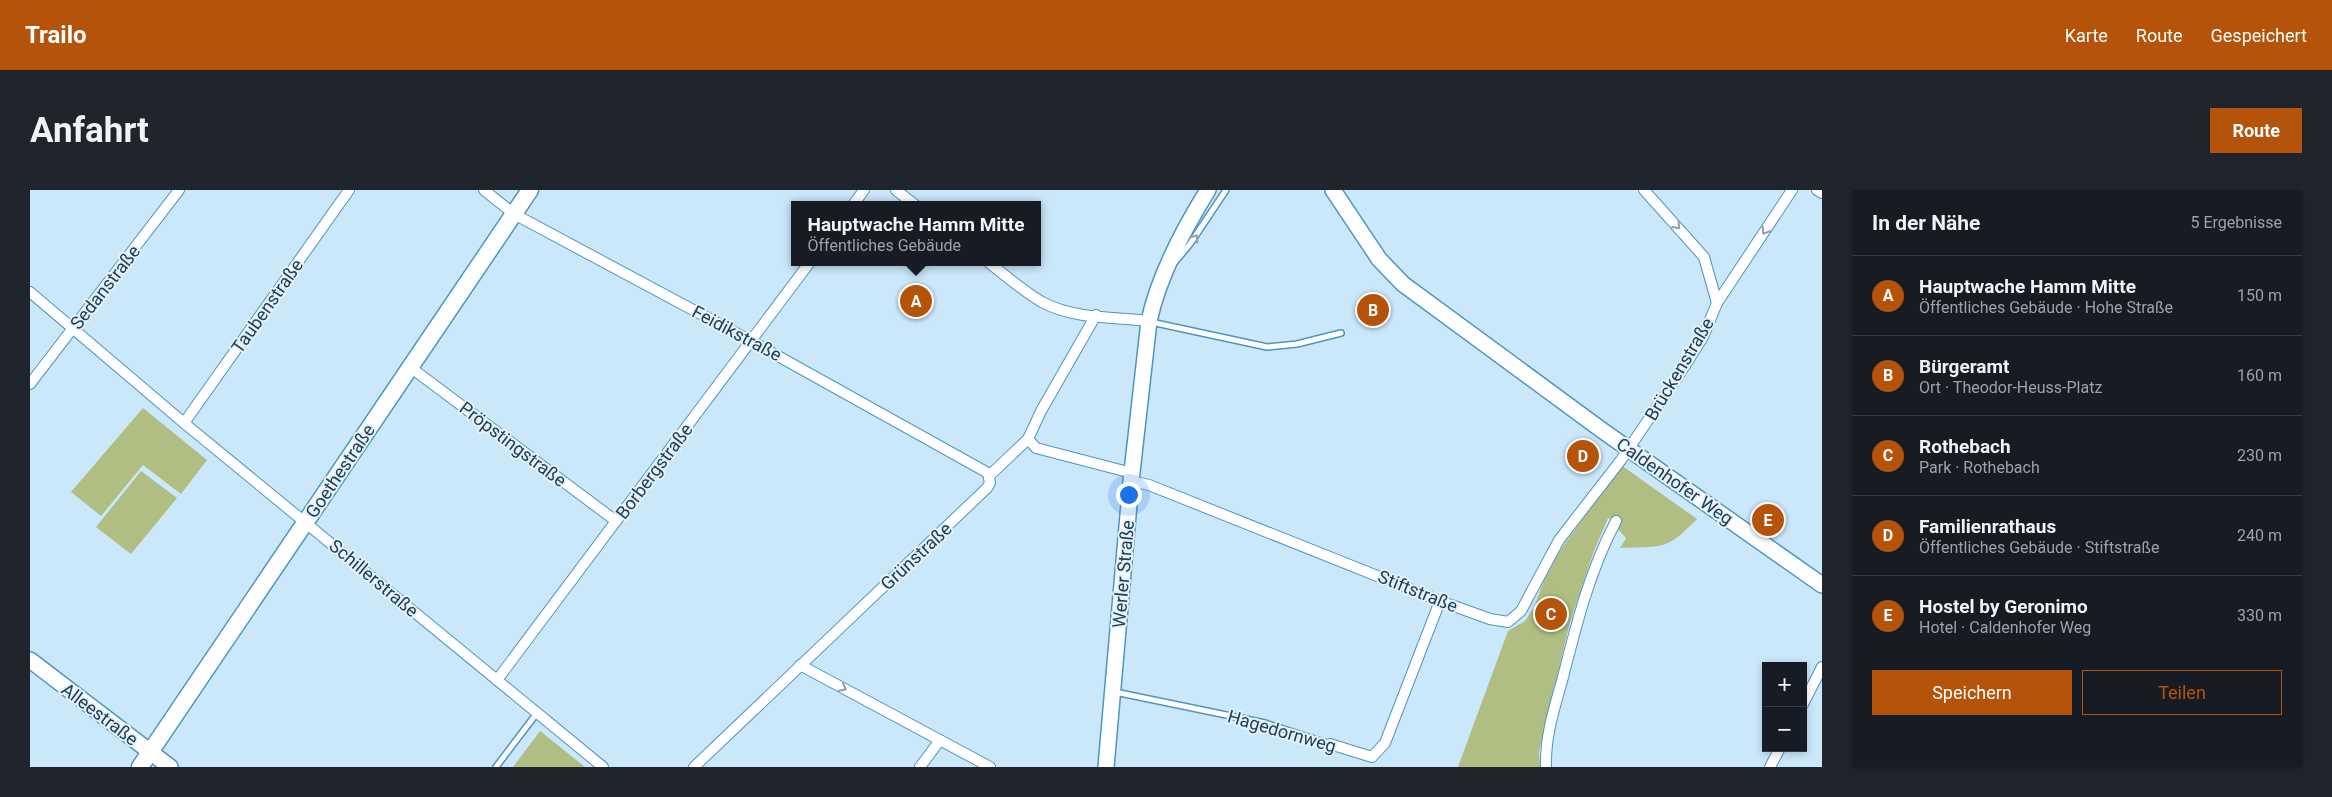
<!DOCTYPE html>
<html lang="de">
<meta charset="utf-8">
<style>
:root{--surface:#171b24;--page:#20242c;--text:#f1f3f6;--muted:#9ea1a6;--line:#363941;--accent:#b45309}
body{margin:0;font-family:Roboto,sans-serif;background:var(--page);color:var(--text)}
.controls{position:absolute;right:15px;bottom:15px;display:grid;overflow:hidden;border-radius:0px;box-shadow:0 2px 8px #0003}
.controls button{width:45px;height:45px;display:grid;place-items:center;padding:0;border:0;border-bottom:1px solid var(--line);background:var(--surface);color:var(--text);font:25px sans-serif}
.you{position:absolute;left:1098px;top:304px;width:18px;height:18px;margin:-12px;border:4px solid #fff;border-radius:50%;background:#1a73e8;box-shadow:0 0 0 8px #1a73e833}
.badge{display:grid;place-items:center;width:32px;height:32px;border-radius:50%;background:var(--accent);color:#fff;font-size:16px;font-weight:700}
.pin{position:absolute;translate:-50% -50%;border:2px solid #fff;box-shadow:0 1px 5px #0006}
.popup{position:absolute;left:761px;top:11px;width:250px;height:65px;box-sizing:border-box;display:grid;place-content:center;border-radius:0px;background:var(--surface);filter:drop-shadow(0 1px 4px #0005);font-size:16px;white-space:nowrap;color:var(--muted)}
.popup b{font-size:19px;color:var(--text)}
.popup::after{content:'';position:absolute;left:50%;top:100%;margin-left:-10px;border:10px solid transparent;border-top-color:var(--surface)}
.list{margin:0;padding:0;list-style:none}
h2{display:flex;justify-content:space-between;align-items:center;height:65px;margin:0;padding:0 20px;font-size:21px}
h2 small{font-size:16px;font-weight:400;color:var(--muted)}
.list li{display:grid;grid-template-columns:32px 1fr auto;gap:15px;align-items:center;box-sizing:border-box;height:80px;padding:0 20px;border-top:1px solid var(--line)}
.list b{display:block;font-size:19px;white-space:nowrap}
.list p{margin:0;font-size:16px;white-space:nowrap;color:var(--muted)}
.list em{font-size:16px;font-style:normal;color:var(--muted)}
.actions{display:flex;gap:10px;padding:15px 20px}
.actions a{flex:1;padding:11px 0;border:1px solid var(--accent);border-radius:0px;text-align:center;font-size:18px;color:var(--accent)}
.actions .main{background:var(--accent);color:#fff}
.map{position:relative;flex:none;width:1792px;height:577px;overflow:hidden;border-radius:0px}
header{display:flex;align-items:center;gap:30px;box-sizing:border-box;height:70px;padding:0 25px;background:var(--accent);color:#fff}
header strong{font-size:24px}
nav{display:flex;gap:28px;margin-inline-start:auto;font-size:18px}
.intro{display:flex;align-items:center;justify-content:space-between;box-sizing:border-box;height:120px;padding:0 30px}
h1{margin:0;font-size:35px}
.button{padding:12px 22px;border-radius:0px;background:var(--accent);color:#fff;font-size:18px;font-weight:700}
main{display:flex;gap:30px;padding:0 30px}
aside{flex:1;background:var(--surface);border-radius:0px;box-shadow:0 2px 8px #0003}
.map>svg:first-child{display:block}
.green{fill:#b0be83}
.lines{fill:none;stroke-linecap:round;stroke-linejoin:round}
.lane-casing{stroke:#4e95c2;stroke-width:8}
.street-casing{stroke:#4e95c2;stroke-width:12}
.secondary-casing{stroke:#4e95c2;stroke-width:18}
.primary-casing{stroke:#4e95c2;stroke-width:19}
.lane{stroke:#fff;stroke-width:5}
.street{stroke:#fff;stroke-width:10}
.secondary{stroke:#fff;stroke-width:15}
.primary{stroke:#fff;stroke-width:16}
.oneway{stroke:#909ea8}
.labels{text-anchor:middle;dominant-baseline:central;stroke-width:4;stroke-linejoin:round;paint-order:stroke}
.street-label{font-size:18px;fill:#203e51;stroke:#e4f2fc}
</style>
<header>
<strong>Trailo</strong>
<nav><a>Karte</a><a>Route</a><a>Gespeichert</a></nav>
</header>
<div class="intro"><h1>Anfahrt</h1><a class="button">Route</a></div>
<main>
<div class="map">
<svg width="1792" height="577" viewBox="0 0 1792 577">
<rect width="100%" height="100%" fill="#cbe7fa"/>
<!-- green -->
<g class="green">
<polygon points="113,218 177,270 151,304 113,275 71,326 41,302"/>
<path d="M 1591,275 L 1667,329 C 1636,361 1633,356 1590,358 L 1596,348 L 1588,339 L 1590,333 L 1578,328 L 1564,361 L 1540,432 L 1509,562 L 1510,577 L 1428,577 L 1478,441 L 1495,431 L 1504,418 L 1512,395 L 1529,362 Z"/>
<polygon points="111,281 147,308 101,364 66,337"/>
<polygon points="510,541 555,577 483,577"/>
</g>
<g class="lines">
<!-- lane casing -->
<g class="lane-casing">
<g id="lane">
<polyline points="1145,72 1160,54 1196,0"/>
<polyline points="1121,132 1237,157 1267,154 1311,143"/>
<polyline points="1085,502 1235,533 1300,554"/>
<polyline points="466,577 507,523"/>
</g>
</g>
<!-- street casing -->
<g class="street-casing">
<g id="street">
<polyline points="454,0 484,24 721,151 958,283 960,293 957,298 664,577"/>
<polyline points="866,0 885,15"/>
<polyline points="1614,0 1674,67 1687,113"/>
<polyline points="1787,0 1792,3"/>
<polyline points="823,15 834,0"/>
<path d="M 958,72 C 975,85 993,101 1012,112 C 1043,129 1084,127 1119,131"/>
<polyline points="0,102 154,233 573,577"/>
<polyline points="380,177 586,331"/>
<polyline points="0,194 149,0"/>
<polyline points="154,233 319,0"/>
<polyline points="998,249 1006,258 1102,283"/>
<polyline points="959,286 998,249 1011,221 1066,125"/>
<polyline points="1101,291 1119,295 1410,411 1460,429 1478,432 1491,421 1529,350 1591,270 1654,177 1673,147 1687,113 1762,0"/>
<polyline points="770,475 960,577"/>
<polyline points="467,490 780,72"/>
<polyline points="1773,514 1792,477"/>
<polyline points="1300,554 1342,567 1355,553 1410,411"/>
<polyline points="890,577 910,550"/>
<path d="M 1516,577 C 1515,547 1524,519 1532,491 C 1546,436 1559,382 1586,331"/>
<polyline points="1740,577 1750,558"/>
</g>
</g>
<!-- secondary casing -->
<g class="secondary-casing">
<g id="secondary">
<polyline points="1303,0 1349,69 1373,94 1573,241 1792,395"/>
<polyline points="0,470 140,577"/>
<path d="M 1076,577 L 1101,291 L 1119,131 C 1129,85 1153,40 1178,0"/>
</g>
</g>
<!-- primary casing -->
<g class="primary-casing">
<polyline id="primary" points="110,577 500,0"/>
</g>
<!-- lane -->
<use href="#lane" class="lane"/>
<!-- street -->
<use href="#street" class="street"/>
<!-- secondary -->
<use href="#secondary" class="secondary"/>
<!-- primary -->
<use href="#primary" class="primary"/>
</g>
<!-- one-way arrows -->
<defs><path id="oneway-chevron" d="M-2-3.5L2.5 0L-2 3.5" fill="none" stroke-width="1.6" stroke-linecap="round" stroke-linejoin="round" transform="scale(1.25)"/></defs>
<g class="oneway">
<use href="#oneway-chevron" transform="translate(1647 36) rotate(48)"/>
<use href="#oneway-chevron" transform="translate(1735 41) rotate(123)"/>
<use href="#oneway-chevron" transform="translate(1165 48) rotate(-56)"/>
<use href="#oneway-chevron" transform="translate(813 498) rotate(28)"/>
</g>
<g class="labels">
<!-- street labels -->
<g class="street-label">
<text transform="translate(75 97) rotate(-52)">Sedanstraße</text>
<text transform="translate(237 116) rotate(-55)">Taubenstraße</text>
<text transform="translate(707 143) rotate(28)">Feidikstraße</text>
<text transform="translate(1649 179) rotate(-59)">Brückenstraße</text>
<text transform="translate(483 254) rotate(37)">Pröpstingstraße</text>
<text transform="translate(310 281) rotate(-56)">Goethestraße</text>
<text transform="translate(624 281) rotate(-53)">Borbergstraße</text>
<text transform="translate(1645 291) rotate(35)">Caldenhofer Weg</text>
<text transform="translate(886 366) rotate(-43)">Grünstraße</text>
<text transform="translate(1093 384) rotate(-85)">Werler Straße</text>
<text transform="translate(344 388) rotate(40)">Schillerstraße</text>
<text transform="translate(1388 401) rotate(22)">Stiftstraße</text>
<text transform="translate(70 524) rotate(37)">Alleestraße</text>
<text transform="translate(1252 541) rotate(16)">Hagedornweg</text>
</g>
</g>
</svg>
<div class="controls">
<button>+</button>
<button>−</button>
</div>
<div class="you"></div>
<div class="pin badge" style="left:886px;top:111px">A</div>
<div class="popup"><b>Hauptwache Hamm Mitte</b>Öffentliches Gebäude</div>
<div class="pin badge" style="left:1343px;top:120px">B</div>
<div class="pin badge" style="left:1521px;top:424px">C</div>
<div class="pin badge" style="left:1553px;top:266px">D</div>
<div class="pin badge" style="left:1738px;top:330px">E</div>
</div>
<aside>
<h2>In der Nähe<small>5 Ergebnisse</small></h2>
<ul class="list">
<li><span class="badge">A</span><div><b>Hauptwache Hamm Mitte</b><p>Öffentliches Gebäude · Hohe Straße</p></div><em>150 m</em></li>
<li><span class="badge">B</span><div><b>Bürgeramt</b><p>Ort · Theodor-Heuss-Platz</p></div><em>160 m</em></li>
<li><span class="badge">C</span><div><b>Rothebach</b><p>Park · Rothebach</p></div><em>230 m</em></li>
<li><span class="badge">D</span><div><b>Familienrathaus</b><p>Öffentliches Gebäude · Stiftstraße</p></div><em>240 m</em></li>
<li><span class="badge">E</span><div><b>Hostel by Geronimo</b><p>Hotel · Caldenhofer Weg</p></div><em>330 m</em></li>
</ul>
<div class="actions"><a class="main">Speichern</a><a>Teilen</a></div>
</aside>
</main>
